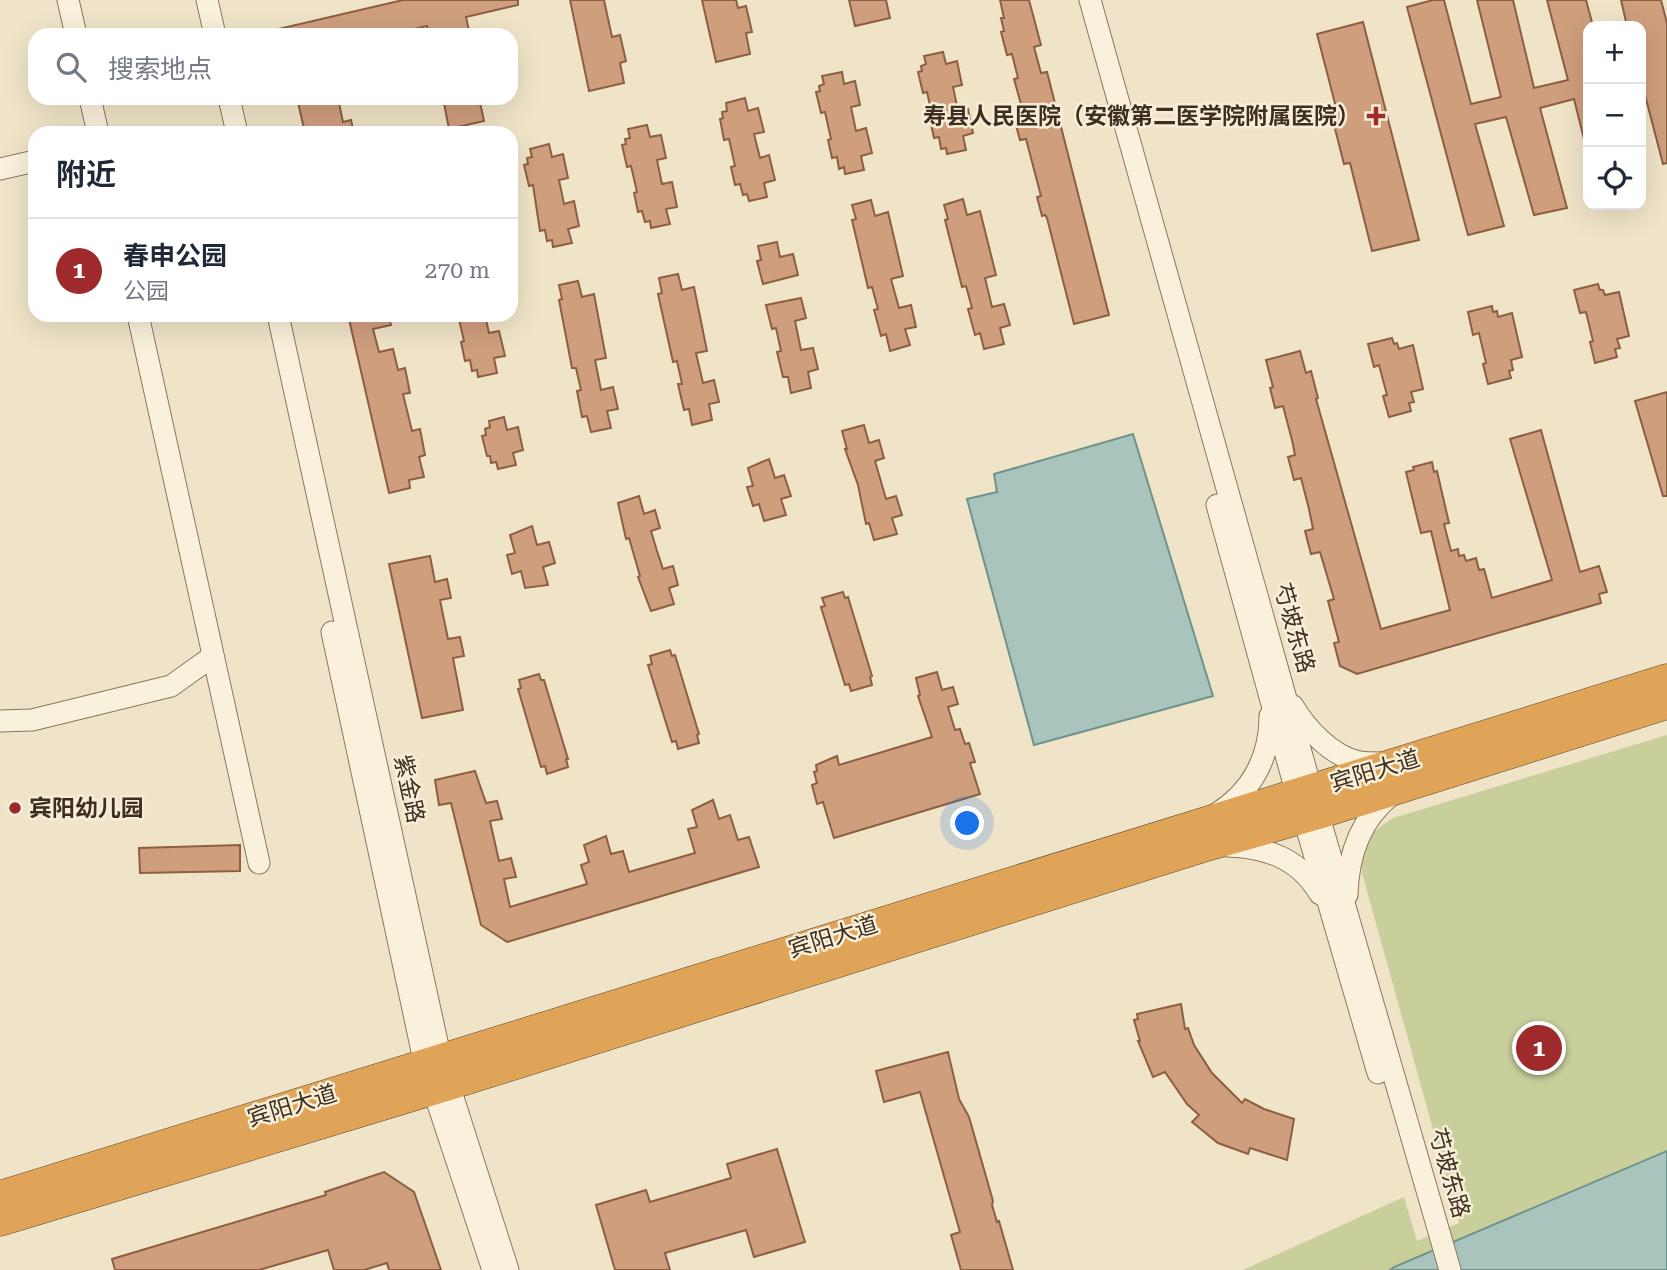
<!DOCTYPE html>
<html lang="zh">
<meta charset="utf-8">
<style>
:root{--surface:#fff;--page:#f2f2f3;--text:#1f2937;--muted:#747a83;--line:#e0e1e3;--accent:#9e2a2b}
body{margin:0;font-family:"Roboto Serif","Noto Sans SC",serif;background:var(--page);color:var(--text)}
.controls{position:absolute;right:21px;top:21px;display:grid;overflow:hidden;border-radius:14px;box-shadow:0 7px 28px #0002}
.controls button{width:63px;height:63px;display:grid;place-items:center;padding:0;border:0;border-bottom:2px solid var(--line);background:var(--surface);color:var(--text);font:35px sans-serif}
.you{position:absolute;left:968px;top:824px;width:24px;height:24px;margin:-18px;border:5px solid #fff;border-radius:50%;background:#1a73e8;box-shadow:0 0 0 10px #1a73e833}
.badge{display:grid;place-items:center;width:46px;height:46px;border-radius:50%;background:var(--accent);color:#fff;font-size:23px;font-weight:700}
.pin{position:absolute;translate:-50% -50%;border:4px solid #fff;box-shadow:0 2px 7px #0006}
.list{margin:0;padding:0;list-style:none}
h2{display:flex;justify-content:space-between;align-items:center;height:91px;margin:0;padding:0 28px;font-size:30px}
h2 small{font-size:23px;font-weight:400;color:var(--muted)}
.list li{display:grid;grid-template-columns:46px 1fr auto;gap:21px;align-items:center;box-sizing:border-box;height:105px;padding:0 28px;border-top:2px solid var(--line)}
.list b{display:block;font-size:26px;white-space:nowrap}
.list p{margin:0;font-size:23px;white-space:nowrap;color:var(--muted)}
.list em{font-size:23px;font-style:normal;color:var(--muted)}
.icon{flex:none;width:38px;height:38px;fill:none;stroke:currentColor;stroke-width:2;stroke-linecap:round;stroke-linejoin:round}
.map{position:relative;flex:none;width:1667px;height:1270px;overflow:hidden}
.search{position:absolute;background:var(--surface);box-shadow:0 7px 28px #0002;left:28px;top:28px;width:490px;height:77px;display:flex;align-items:center;gap:18px;box-sizing:border-box;padding:0 24px;border-radius:21px;color:var(--muted);font-size:26px}
.panel{position:absolute;background:var(--surface);box-shadow:0 7px 28px #0002;left:28px;top:126px;width:490px;height:196px;border-radius:21px}
.map>svg:first-child{display:block}
.green{fill:#c9cf9b}
.water{fill:#a9c4bc;stroke:#6f938a;stroke-width:2}
.building{fill:#cf9f7d;stroke:#8d5f41;stroke-width:2}
.lines{fill:none;stroke-linecap:round;stroke-linejoin:round}
.minor-casing{stroke:#8d765c;stroke-width:23}
.highway-casing{stroke:#5b4430;stroke-width:33}
.minor{stroke:#faf1dc;stroke-width:21}
.highway{stroke:#e0a458;stroke-width:32}
.poi-dot{fill:#9e2a2b;stroke:#f7eed8;stroke-width:2.5}
.labels{text-anchor:middle;dominant-baseline:central;stroke-width:5;stroke-linejoin:round;paint-order:stroke}
.poi-label{font-size:23px;font-weight:bold;fill:#3d2e20;stroke:#f7eed8;text-anchor:end}
.street-label{font-size:23px;fill:#3d2e20;stroke:#f7eed8}
</style>
<div class="map">
<svg width="1667" height="1270" viewBox="0 0 1667 1270">
<rect width="100%" height="100%" fill="#f0e4c8"/>
<!-- green -->
<path class="green" d="M 1667,735 L 1667,1270 L 1243,1270 L 1404,1197 L 1417,1241 L 1459,1223 L 1362,873 C 1360,843 1367,835 1393,818 Z"/>
<!-- water -->
<g class="water">
<polygon points="1133,434 1213,696 1034,745 967,499 997,492 994,474"/>
<polygon points="1667,1151 1667,1270 1390,1270 1394,1267"/>
</g>
<!-- building -->
<g class="building">
<polygon points="403,0 518,0 518,5 466,17 470,35 429,35 427,26 389,35 274,35 274,30"/>
<polygon points="570,0 604,0 612,37 620,35 626,61 620,63 624,83 589,91"/>
<polygon points="702,0 736,0 738,8 746,6 752,32 746,33 750,54 716,62"/>
<polygon points="849,0 886,0 890,18 855,26"/>
<polygon points="1000,0 1029,0 1041,45 1034,47 1041,73 1047,72 1109,315 1074,324 1047,218 1045,215 1042,216 1037,197 1041,196 1026,139 1020,140 1014,118 1024,115 1014,79 1018,78 1012,54 1007,55 1001,32 1004,31 1001,18 1004,18"/>
<polygon points="1433,0 1444,0 1471,104 1501,97 1477,0 1513,0 1534,88 1568,80 1547,0 1586,0 1593,26 1588,26 1588,139 1584,139 1574,99 1540,108 1567,208 1534,215 1506,117 1475,124 1504,226 1468,235 1407,7"/>
<polygon points="1621,0 1661,0 1667,23 1667,163 1663,164 1645,95 1641,97 1641,26 1627,26"/>
<polygon points="1363,22 1419,240 1372,251 1350,163 1344,164 1333,121 1339,119 1317,34"/>
<polygon points="943,52 946,64 957,61 962,85 953,87 958,111 968,109 973,133 963,136 966,150 947,154 946,148 941,149 939,137 934,138 930,120 933,119 927,92 923,93 918,72 922,71 921,66 926,64 924,56"/>
<polygon points="842,72 844,84 855,81 860,105 851,107 856,131 866,128 872,153 861,156 864,170 845,174 844,167 839,169 837,157 832,158 828,140 831,139 825,112 821,113 816,92 820,91 819,86 824,84 822,76"/>
<polygon points="297,98 338,98 343,122 351,120 354,133 305,133"/>
<polygon points="443,98 479,98 484,121 449,129"/>
<polygon points="745,98 748,111 758,108 764,132 754,134 760,158 769,155 775,180 764,183 767,197 749,201 747,194 743,195 740,184 735,185 731,167 735,166 729,139 724,140 720,119 723,118 722,112 727,111 726,103"/>
<polygon points="647,125 650,137 661,135 666,158 657,160 662,184 672,182 677,207 666,209 670,224 651,228 650,221 645,222 642,211 638,212 634,193 637,192 631,166 627,167 622,145 626,144 625,139 630,138 628,129"/>
<polygon points="549,144 552,157 563,154 568,178 559,180 564,204 574,201 579,226 568,229 572,243 553,247 552,240 547,241 545,230 540,231 533,185 529,186 524,165 528,164 527,158 532,157 530,149"/>
<polygon points="963,199 967,215 980,211 996,275 985,278 992,307 1004,304 1010,325 1000,328 1004,344 984,349 980,333 975,335 968,309 972,308 966,286 962,287 945,220 948,219 944,205"/>
<polygon points="871,200 875,216 888,212 903,276 891,279 899,308 911,305 916,327 905,329 910,345 890,351 886,334 881,336 874,310 878,309 872,287 868,288 852,220 856,219 852,205"/>
<polygon points="777,242 780,257 793,254 798,275 763,284 757,261 761,260 758,246"/>
<polygon points="678,274 682,290 694,287 707,351 696,353 703,383 714,380 719,402 709,404 712,420 692,425 689,409 684,410 678,384 682,384 677,361 673,362 658,294 662,293 659,278"/>
<polygon points="578,281 582,297 594,294 606,358 595,360 601,390 613,387 618,409 607,411 611,428 591,432 587,416 582,417 577,391 581,390 576,368 572,368 559,300 562,299 559,285"/>
<polygon points="1598,284 1600,290 1603,290 1605,295 1619,292 1629,336 1617,339 1620,348 1615,349 1617,357 1595,363 1590,342 1593,341 1586,312 1580,313 1574,290"/>
<polygon points="801,298 806,318 795,321 801,350 813,348 818,369 808,372 811,388 791,393 788,377 783,377 777,352 781,351 776,328 772,329 766,305"/>
<polygon points="1492,306 1493,312 1497,311 1498,317 1512,313 1522,357 1511,360 1513,370 1509,371 1511,378 1488,384 1483,364 1486,363 1479,333 1473,335 1468,312"/>
<polygon points="348,315 388,315 391,325 373,329 379,352 393,349 398,370 405,368 410,393 403,394 412,431 420,429 425,455 419,457 424,477 409,480 410,488 389,493"/>
<polygon points="458,315 485,315 489,333 499,331 505,356 494,358 497,373 478,377 477,370 472,371 470,360 465,361 461,342 464,341"/>
<polygon points="1392,338 1394,344 1397,343 1399,349 1413,345 1423,389 1411,392 1414,402 1409,403 1411,411 1389,417 1383,396 1387,395 1379,365 1374,367 1368,344"/>
<polygon points="1300,351 1306,373 1311,371 1318,398 1316,399 1381,629 1450,610 1431,531 1421,533 1414,505 1406,472 1414,470 1413,467 1432,462 1434,472 1437,471 1449,523 1444,524 1451,551 1458,549 1459,556 1464,555 1466,561 1476,558 1479,570 1484,569 1492,598 1552,580 1510,439 1541,430 1580,572 1599,566 1607,592 1599,594 1601,603 1357,674 1340,666 1334,643 1339,642 1328,601 1334,599 1320,552 1311,554 1305,531 1313,529 1309,509 1301,478 1294,480 1288,457 1295,455 1292,440 1283,406 1275,408 1270,388 1273,387 1266,360"/>
<polygon points="1667,392 1667,496 1663,496 1635,401"/>
<polygon points="504,417 507,430 518,427 523,450 513,453 516,465 498,469 496,462 491,463 490,456 487,456 482,436 486,435 485,429 490,427 489,421"/>
<polygon points="864,425 869,443 879,440 884,458 875,461 886,499 896,496 902,515 892,518 897,534 874,540 869,523 866,524 858,485 845,449 847,449 842,431"/>
<polygon points="769,459 775,478 784,475 791,496 781,499 786,515 764,521 759,504 753,506 747,487 753,486 748,468"/>
<polygon points="639,496 644,514 655,510 660,528 651,531 657,551 663,569 673,566 678,585 669,588 674,604 651,611 638,577 640,576 629,538 626,539 618,503"/>
<polygon points="532,526 537,545 549,542 555,563 543,567 548,585 525,588 521,571 512,574 507,555 515,553 510,535"/>
<polygon points="430,556 435,582 447,579 451,598 440,600 448,639 460,637 464,656 453,658 463,710 422,718 389,564"/>
<polygon points="843,592 845,598 848,597 872,676 870,677 872,685 851,691 849,684 845,685 821,607 825,606 822,598"/>
<polygon points="670,650 672,656 675,655 699,734 697,735 699,743 678,749 676,741 672,742 648,665 652,664 650,656"/>
<polygon points="937,672 942,690 953,687 958,704 948,707 955,730 960,729 965,744 969,743 975,762 970,763 980,794 834,838 823,802 817,804 812,785 817,783 814,772 817,771 816,765 837,756 839,765 932,737 918,696 920,695 916,678"/>
<polygon points="539,674 541,680 544,680 568,759 566,759 568,767 547,774 545,766 541,767 518,689 521,688 519,680"/>
<polygon points="475,771 486,803 497,801 502,819 490,821 499,861 511,858 516,877 504,879 510,907 587,884 581,865 589,862 584,845 606,836 611,854 623,851 629,872 695,853 688,829 697,827 692,810 713,800 719,819 730,815 738,840 749,837 759,867 507,942 481,925 451,803 439,805 435,780"/>
<polygon points="240,845 240,871 140,873 139,848"/>
<polygon points="1181,1004 1185,1029 1188,1028 1194,1045 1212,1073 1242,1103 1245,1099 1264,1109 1294,1119 1287,1160 1250,1148 1248,1154 1218,1143 1192,1122 1199,1115 1187,1104 1165,1072 1153,1077 1138,1041 1140,1041 1134,1020 1138,1019 1137,1014"/>
<polygon points="948,1052 959,1099 969,1117 993,1201 992,1205 997,1222 999,1221 1013,1270 961,1270 951,1235 960,1232 920,1092 884,1102 876,1071"/>
<polygon points="777,1149 805,1242 754,1257 746,1230 665,1253 670,1270 615,1270 596,1205 646,1190 650,1202 731,1178 727,1164"/>
<polygon points="384,1172 414,1192 441,1270 389,1270 387,1263 364,1270 334,1270 328,1250 259,1270 115,1270 112,1259 326,1195 325,1192"/>
</g>
<g class="lines">
<!-- minor casing -->
<g class="minor-casing">
<g id="minor">
<polyline points="68,0 76,35"/>
<polyline points="207,0 215,35"/>
<polyline points="1090,0 1318,813 1450,1270"/>
<polyline points="90,98 98,133"/>
<polyline points="229,98 237,133"/>
<polyline points="0,169 35,161"/>
<polyline points="138,315 259,863"/>
<polyline points="278,315 441,1060 508,1270"/>
<polyline points="1217,505 1297,795 1378,1073"/>
<polyline points="332,632 425,1065 493,1270"/>
<path d="M 1293,706 C 1306,728 1331,756 1359,762 C 1366,763 1374,763 1381,763"/>
<polyline points="0,721 32,720 171,686 213,656"/>
<path d="M 1216,814 C 1252,792 1270,757 1270,716"/>
<path d="M 1227,846 C 1266,847 1299,858 1320,894"/>
<path d="M 1347,895 C 1348,855 1360,820 1391,795"/>
</g>
</g>
<!-- highway casing -->
<g class="highway-casing">
<g id="highway">
<polyline points="0,1197 1667,680"/>
<polyline points="0,1220 449,1084 1200,847 1318,813 1667,703"/>
</g>
</g>
<!-- minor -->
<use href="#minor" class="minor"/>
<!-- highway -->
<use href="#highway" class="highway"/>
</g>
<!-- markers -->
<g class="poi-dot">
<path d="M1372.5 105.5h7v7h7v7h-7v7h-7v-7h-7v-7h7z"/>
<circle cx="15" cy="808" r="7"/>
</g>
<g class="labels">
<!-- poi labels -->
<g class="poi-label">
<text x="1360" y="116">寿县人民医院（安徽第二医学院附属医院）</text>
<text x="29" y="808" text-anchor="start">宾阳幼儿园</text>
</g>
<!-- street labels -->
<g class="street-label">
<text transform="translate(1294 628) rotate(74)">芍坡东路</text>
<text transform="translate(1375 771) rotate(-17)">宾阳大道</text>
<text transform="translate(409 789) rotate(78)">紫金路</text>
<text transform="translate(833 937) rotate(-17)">宾阳大道</text>
<text transform="translate(292 1106) rotate(-17)">宾阳大道</text>
<text transform="translate(1449 1173) rotate(74)">芍坡东路</text>
</g>
</g>
</svg>
<div class="controls">
<button>+</button>
<button>−</button>
<button><svg class="icon" aria-label="locate" viewBox="0 0 24 24"><circle cx="12" cy="12" r="6"/><path d="M12 2v4M12 18v4M2 12h4M18 12h4"/></svg></button>
</div>
<div class="you"></div>
<div class="pin badge" style="left:1539px;top:1048px">1</div>
<div class="search"><svg class="icon" aria-label="search" viewBox="0 0 24 24"><circle cx="10" cy="10" r="6"/><path d="M15 15l6 6"/></svg>搜索地点</div>
<section class="panel">
<h2>附近<small></small></h2>
<ul class="list">
<li><span class="badge">1</span><div><b>春申公园</b><p>公园</p></div><em>270 m</em></li>
</ul>
</section>
</div>
